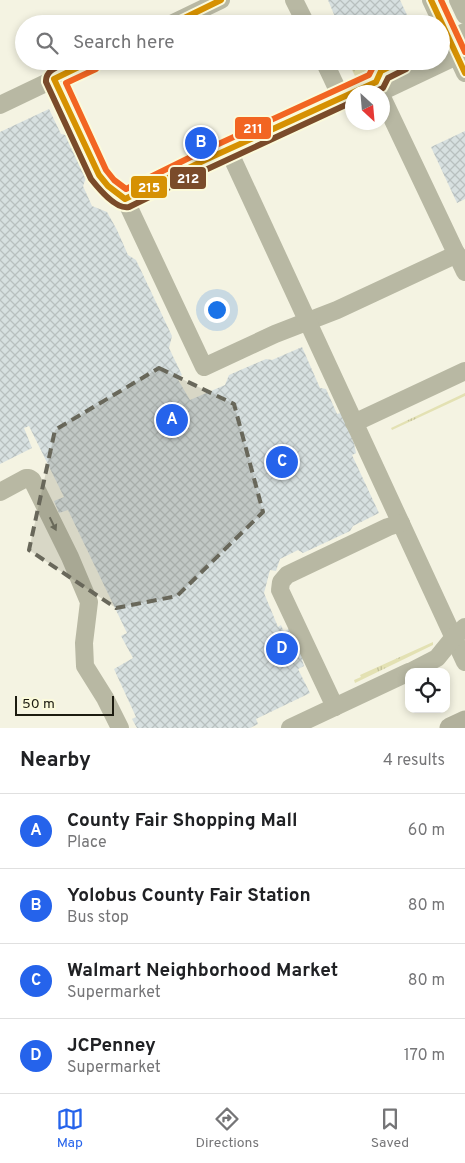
<!DOCTYPE html>
<style>
:root{--surface:#fff;--page:#f6f6f6;--text:#202124;--muted:#757577;--line:#e0e0e0;--accent:#2563eb}
body{margin:0;font-family:Overpass,sans-serif;background:var(--page);color:var(--text)}
.controls{position:absolute;right:15px;bottom:15px;display:grid;overflow:hidden;border-radius:10px;box-shadow:0 2px 8px #0003}
.controls button{width:45px;height:45px;display:grid;place-items:center;padding:0;border:0;border-bottom:1px solid var(--line);background:var(--surface);color:var(--text);font:25px sans-serif}
.compass{position:absolute;left:345px;top:85px;width:45px;height:45px;border-radius:50%;background:var(--surface);box-shadow:0 2px 8px #0003;rotate:154deg}
.scale{position:absolute;left:15px;bottom:12px;width:99px;box-sizing:border-box;padding-left:5px;border:2px solid #1c1b10;border-top:0;font-size:14px;line-height:18px;white-space:nowrap;color:#1c1b10;-webkit-text-stroke:4px #fbfadb;paint-order:stroke}
.you{position:absolute;left:216px;top:309px;width:18px;height:18px;margin:-12px;border:4px solid #fff;border-radius:50%;background:#1a73e8;box-shadow:0 0 0 8px #1a73e833}
.badge{display:grid;place-items:center;width:32px;height:32px;border-radius:50%;background:var(--accent);color:#fff;font-size:16px;font-weight:700}
.pin{position:absolute;translate:-50% -50%;border:2px solid #fff;box-shadow:0 1px 5px #0006}
.list{margin:0;padding:0;list-style:none}
h2{display:flex;justify-content:space-between;align-items:center;height:65px;margin:0;padding:0 20px;font-size:21px}
h2 small{font-size:16px;font-weight:400;color:var(--muted)}
.list li{display:grid;grid-template-columns:32px 1fr auto;gap:15px;align-items:center;box-sizing:border-box;height:75px;padding:0 20px;border-top:1px solid var(--line)}
.list b{display:block;font-size:19px;white-space:nowrap}
.list p{margin:0;font-size:16px;white-space:nowrap;color:var(--muted)}
.list em{font-size:16px;font-style:normal;color:var(--muted)}
.icon{flex:none;width:28px;height:28px;fill:none;stroke:currentColor;stroke-width:2;stroke-linecap:round;stroke-linejoin:round}
.map{position:relative;flex:none;width:465px;height:728px;overflow:hidden}
.search{position:absolute;background:var(--surface);box-shadow:0 2px 8px #0003;left:15px;right:15px;top:15px;height:55px;display:flex;align-items:center;gap:12px;box-sizing:border-box;padding:0 18px;border-radius:28px;color:var(--muted);font-size:19px}
.sheet{height:365px;background:var(--surface)}
nav{display:flex;justify-content:space-around;align-items:center;box-sizing:border-box;height:70px;border-top:1px solid var(--line);background:var(--surface);font-size:14px;color:var(--muted)}
nav a{display:grid;justify-items:center;gap:2px}
nav .on{color:var(--accent)}
.map>svg:first-child{display:block}
.grass{fill:url(#grass-tufts)}
.building{fill:url(#building-cross-hatch)}
.lines{fill:none;stroke-linecap:round;stroke-linejoin:round}
.minor{stroke:#b8b8a3;stroke-width:18}
.major{stroke:#b2b19c;stroke-width:21}
.bus-1-casing{stroke:#fbfadb;stroke-width:10}
.bus-2-casing{stroke:#fbfadb;stroke-width:10}
.bus-3-casing{stroke:#fbfadb;stroke-width:10}
.bus-1{stroke:#d69102;stroke-width:6}
.bus-2{stroke:#7a4b2a;stroke-width:6}
.bus-3{stroke:#f26522;stroke-width:6}
.oneway{fill:#6a6a5a}
.marked{fill:#68675a;fill-opacity:0.2;stroke:#68675a;stroke-width:4;stroke-dasharray:10 6;stroke-linejoin:round}
.line-badge{stroke:#fbfadb;stroke-width:2}
.badge-label{font-size:14px;text-anchor:middle;font-weight:bold;fill:#fff}
</style>
<div class="map">
<svg width="465" height="728" viewBox="0 0 465 728">
<defs>
<pattern id="grass-tufts" width="24" height="20" patternUnits="userSpaceOnUse" patternTransform="scale(1.25)"><rect width="24" height="20" fill="#e3e1b3"/><path d="M3 7l-1-3M5 7V3M7 7l1-3M15 17l-1-3M17 17v-4M19 17l1-3" fill="none" stroke="#c2c099"/></pattern>
<pattern id="building-cross-hatch" width="8" height="8" patternUnits="userSpaceOnUse" patternTransform="scale(1.25)"><rect width="8" height="8" fill="#d7e0e0"/><path d="M0 0l8 8M0 8l8-8" fill="none" stroke="#b8c0bf"/></pattern>
</defs>
<rect width="100%" height="100%" fill="#f4f3e2"/>
<!-- grass -->
<g class="grass">
<polygon points="365,61 387,61 355,76 351,68"/>
<polygon points="465,393 465,396 392,430 391,428"/>
<polygon points="433,642 433,645 355,683 354,680 361,677 360,675"/>
</g>
<!-- building -->
<g class="building">
<polygon points="328,0 400,0 408,17 403,19 405,24 338,24"/>
<polygon points="49,109 61,134 77,138 88,172 83,186 92,206 107,212 117,230 128,255 136,260 172,336 169,348 182,375 177,378 190,400 225,385 229,375 266,359 272,360 302,347 320,388 326,389 337,414 341,413 354,443 356,453 352,455 379,513 353,526 350,531 303,553 298,550 280,559 276,571 270,570 264,593 278,627 281,625 284,632 290,628 305,659 302,660 304,666 298,669 310,693 256,719 258,724 250,728 137,728 132,719 136,717 114,669 133,658 121,636 127,633 68,510 59,513 54,501 64,497 29,426 24,428 32,448 0,464 0,132"/>
<polygon points="465,131 465,199 457,203 431,147"/>
</g>
<g class="lines">
<!-- minor -->
<g class="minor">
<polyline points="294,0 306,24"/>
<polyline points="431,0 465,73"/>
<polyline points="458,0 465,15"/>
<polyline points="171,24 221,0"/>
<polyline points="441,43 465,32"/>
<polyline points="324,61 341,97"/>
<polyline points="54,79 99,175 108,186 125,199 204,367 275,334 337,310 457,254"/>
<polyline points="376,82 389,88 465,52"/>
<polyline points="382,97 465,272"/>
<polyline points="0,105 92,61"/>
<polyline points="228,149 465,662"/>
<path d="M 125,199 C 178,172 231,148 285,124 C 315,110 345,95 376,82 L 381,71 L 402,61"/>
<polyline points="354,423 465,371"/>
<polyline points="0,492 26,478 29,478 32,480 70,557 89,602 84,643 85,666 105,698 120,728"/>
<polyline points="410,672 437,658 454,637 465,627"/>
<polyline points="335,707 280,590 281,582 287,575 388,527 401,523"/>
<polyline points="290,728 409,672"/>
</g>
<!-- major -->
<polyline class="major" points="450,728 465,721"/>
<!-- bus-1 casing -->
<g class="bus-1-casing">
<g id="bus-1">
<polyline points="431,0 465,73"/>
<polyline points="172,24 221,0"/>
<polyline points="91,61 54,79 99,175 108,186 125,199 205,160 376,82 381,71 401,61"/>
</g>
</g>
<!-- bus-2 casing -->
<g class="bus-2-casing">
<g id="bus-2">
<path d="M 71,61 C 61,66 45,69 46,82 L 91,179 C 99,189 116,210 129,207 L 188,178 L 352,102"/>
<polyline points="374,92 383,88 388,78 406,69"/>
</g>
</g>
<!-- bus-3 casing -->
<g class="bus-3-casing">
<g id="bus-3">
<polyline points="441,0 465,52"/>
<polyline points="96,69 66,83 106,170 114,180 126,189 201,152 369,75 374,65 381,61"/>
</g>
</g>
<!-- bus-1 -->
<use href="#bus-1" class="bus-1"/>
<!-- bus-2 -->
<use href="#bus-2" class="bus-2"/>
<!-- bus-3 -->
<use href="#bus-3" class="bus-3"/>
</g>
<!-- one-way arrows -->
<defs><path id="oneway-solid" d="M-6-.8H1V-3.2L6.5 0L1 3.2V.8H-6Z" transform="scale(1.25)"/></defs>
<use class="oneway" href="#oneway-solid" transform="translate(53 524) rotate(64)"/>
<!-- marked area -->
<path class="marked" d="M 159,368 L 234,404 L 263,512 L 177,596 L 116,608 L 29,550 L 55,430 Z"/>
<g class="line-badge">
<rect x="234" y="116" width="38" height="24" rx="5" fill="#f26522"/>
<rect x="169" y="166" width="38" height="24" rx="5" fill="#7a4b2a"/>
<rect x="130" y="175" width="38" height="24" rx="5" fill="#d69102"/>
</g>
<g class="badge-label">
<text x="253" y="133">211</text>
<text x="188" y="183">212</text>
<text x="149" y="192">215</text>
</g>
</svg>
<div class="controls">
<button><svg class="icon" aria-label="locate" viewBox="0 0 24 24"><circle cx="12" cy="12" r="6"/><path d="M12 2v4M12 18v4M2 12h4M18 12h4"/></svg></button>
</div>
<svg class="compass" viewBox="-18 -18 36 36"><path d="M0-13l5 13h-10z" fill="#e53935"/><path d="M0 13l5-13h-10z" fill="#757577"/></svg>
<div class="scale">50 m</div>
<div class="you"></div>
<div class="pin badge" style="left:172px;top:420px">A</div>
<div class="pin badge" style="left:201px;top:143px">B</div>
<div class="pin badge" style="left:282px;top:462px">C</div>
<div class="pin badge" style="left:282px;top:649px">D</div>
<div class="search"><svg class="icon" aria-label="search" viewBox="0 0 24 24"><circle cx="10" cy="10" r="6"/><path d="M15 15l6 6"/></svg>Search here</div>
</div>
<section class="sheet">
<h2>Nearby<small>4 results</small></h2>
<ul class="list">
<li><span class="badge">A</span><div><b>County Fair Shopping Mall</b><p>Place</p></div><em>60 m</em></li>
<li><span class="badge">B</span><div><b>Yolobus County Fair Station</b><p>Bus stop</p></div><em>80 m</em></li>
<li><span class="badge">C</span><div><b>Walmart Neighborhood Market</b><p>Supermarket</p></div><em>80 m</em></li>
<li><span class="badge">D</span><div><b>JCPenney</b><p>Supermarket</p></div><em>170 m</em></li>
</ul>
</section>
<nav>
<a class="on"><svg class="icon" aria-label="map" viewBox="0 0 24 24"><path d="M3 6l6-2 6 2 6-2v14l-6 2-6-2-6 2zM9 4v14M15 6v14"/></svg>Map</a>
<a><svg class="icon" aria-label="directions" viewBox="0 0 24 24"><path d="M12 3l9 9-9 9-9-9zM9 14v-3h6M13 9l2 2-2 2"/></svg>Directions</a>
<a><svg class="icon" aria-label="saved" viewBox="0 0 24 24"><path d="M7 4h10v16l-5-4-5 4z"/></svg>Saved</a>
</nav>
